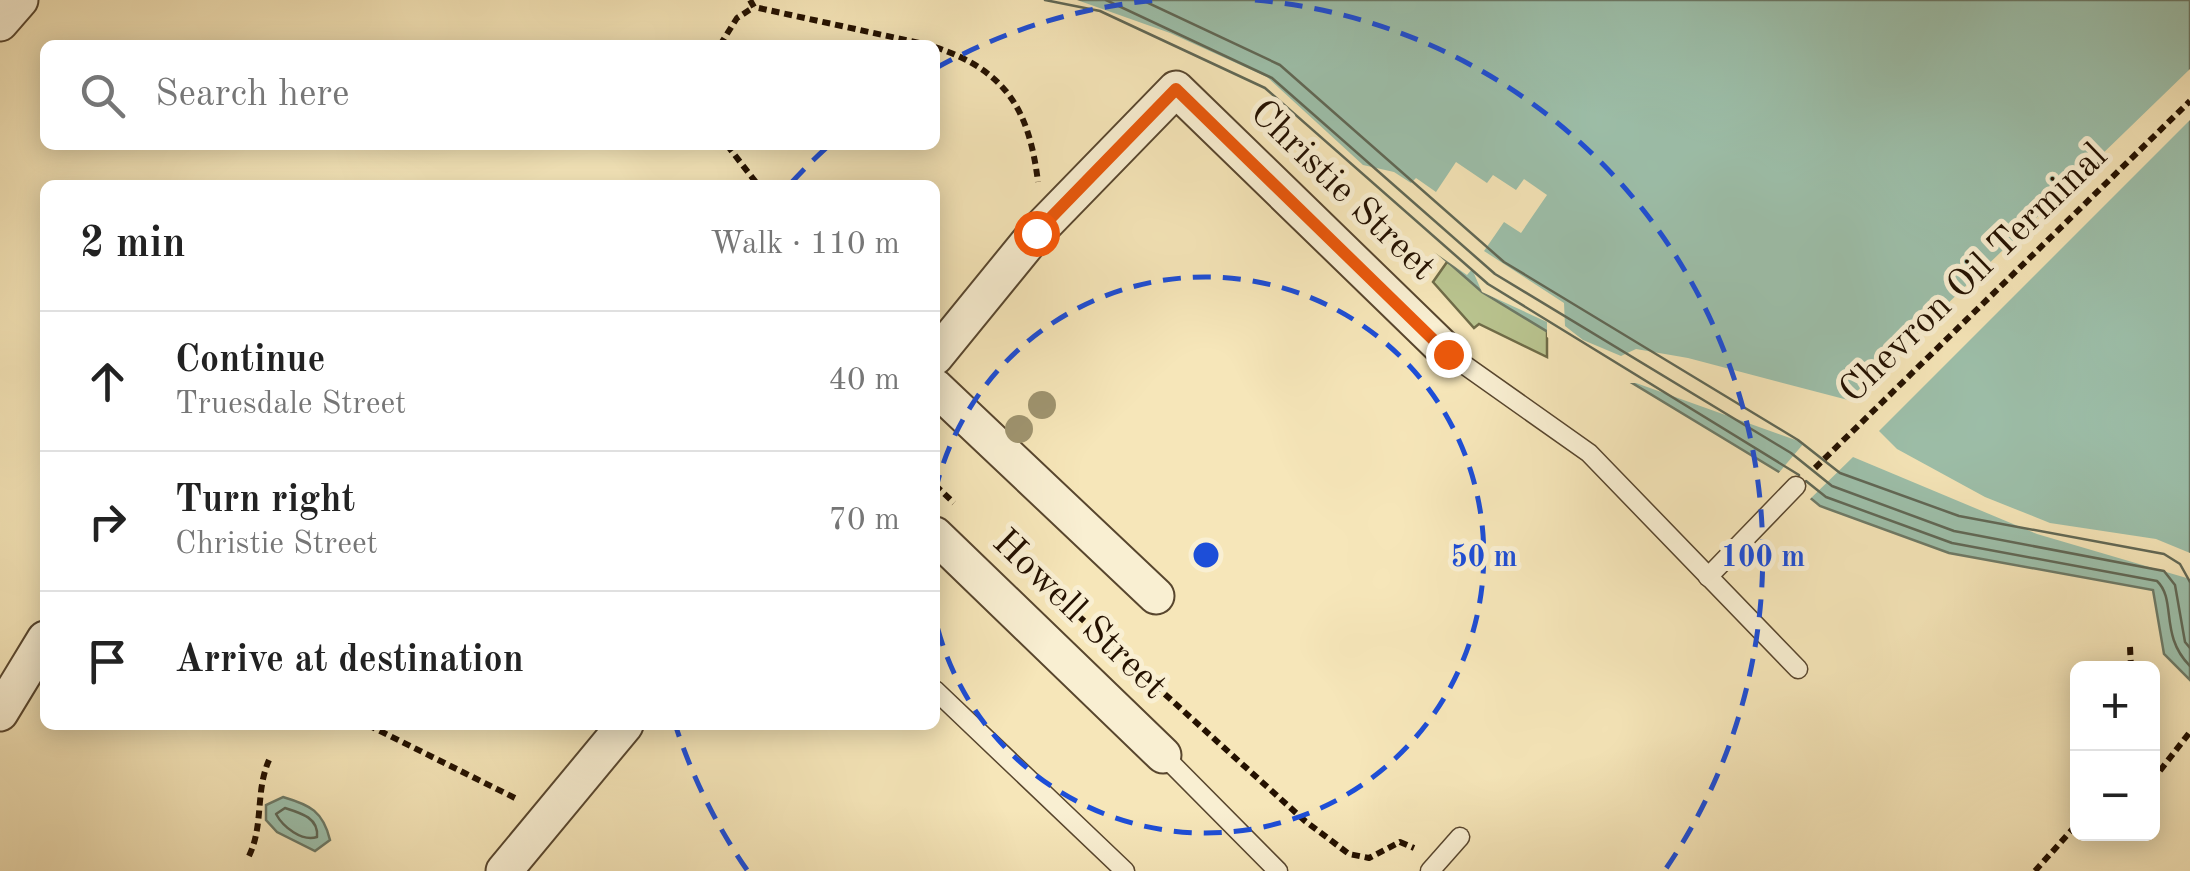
<!DOCTYPE html>
<meta charset="utf-8">
<style>
:root{--surface:#fff;--page:#f6f6f6;--text:#222;--muted:#767676;--line:#e0e0e0}
body{margin:0;font-family:"Old Standard TT",serif;background:var(--page);color:var(--text)}
.controls{position:absolute;right:30px;bottom:30px;display:grid;overflow:hidden;border-radius:15px;box-shadow:0 5px 25px #0003}
.controls button{width:90px;height:90px;display:grid;place-items:center;padding:0;border:0;border-bottom:2px solid var(--line);background:var(--surface);color:var(--text);font:50px sans-serif}
.stop{position:absolute;width:30px;height:30px;margin:-22px;border:8px solid #ea580c;border-radius:50%;background:#fff}
.stop.end{background:#ea580c;border-color:#fff;box-shadow:0 2px 10px #0008}
.list{margin:0;padding:0;list-style:none}
h2{display:flex;justify-content:space-between;align-items:center;height:130px;margin:0;padding:0 40px;font-size:42px}
h2 small{font-size:32px;font-weight:400;color:var(--muted)}
.list li{display:grid;grid-template-columns:65px 1fr auto;gap:30px;align-items:center;box-sizing:border-box;height:140px;padding:0 40px;border-top:2px solid var(--line)}
.list b{display:block;font-size:38px;white-space:nowrap}
.list p{margin:0;font-size:32px;white-space:nowrap;color:var(--muted)}
.list em{font-size:32px;font-style:normal;color:var(--muted)}
.icon{flex:none;width:55px;height:55px;fill:none;stroke:currentColor;stroke-width:2;stroke-linecap:round;stroke-linejoin:round}
.map{position:relative;flex:none;width:2190px;height:871px;overflow:hidden}
.search{position:absolute;background:var(--surface);box-shadow:0 5px 25px #0003;left:40px;top:40px;width:900px;height:110px;display:flex;align-items:center;gap:25px;box-sizing:border-box;padding:0 35px;border-radius:15px;color:var(--muted);font-size:38px}
.panel{position:absolute;background:var(--surface);box-shadow:0 5px 25px #0003;left:40px;top:180px;width:900px;height:550px;border-radius:15px}
.map>svg:first-child{display:block}
.green{fill:#bac691;stroke:#6f6c48;stroke-width:2.5}
.water{fill:#9dc0ab;stroke:#6d7a67;stroke-width:2.5}
.pier{fill:#f6e6b9}
.lines{fill:none;stroke-linecap:round;stroke-linejoin:round}
.shore{stroke:#606856;stroke-width:2.5}
.lane-casing{stroke:#58462e;stroke-width:21}
.street-casing{stroke:#58462e;stroke-width:39}
.path{stroke:#241100;stroke-width:6;stroke-dasharray:8 5;stroke-linecap:butt}
.lane{stroke:#f9efd2;stroke-width:18}
.street{stroke:#f9efd2;stroke-width:35}
.tree{fill:#9f946f}
.route{stroke:#ea580c;stroke-width:12}
.ring{fill:none;stroke:#1d4ed8;stroke-width:5;stroke-dasharray:18 12}
.labels{text-anchor:middle;dominant-baseline:central;stroke-width:10;stroke-linejoin:round;paint-order:stroke}
.street-label{font-size:38px;fill:#241100;stroke:#f9efd2}
.centre{fill:#1d4ed8;stroke:#f9efd2;stroke-width:5}
.ring-label{font-size:30px;text-anchor:middle;font-weight:bold;fill:#1d4ed8;stroke:#f9efd2;stroke-width:10;stroke-linejoin:round;paint-order:stroke}
</style>
<div class="map">
<svg width="2190" height="871" viewBox="0 0 2190 871">
<rect width="100%" height="100%" fill="#f6e6b9"/>
<filter id="stains"><feTurbulence type="fractalNoise" baseFrequency=".002" numOctaves="4"/><feColorMatrix values="0 0 0 0 .2 0 0 0 0 .09 0 0 0 0 .02 0 0 0 .5 -.17"/></filter>
<radialGradient id="worn" r=".72"><stop offset=".6" stop-color="#630" stop-opacity="0"/><stop offset="1" stop-color="#630" stop-opacity=".3"/></radialGradient>
<!-- green -->
<polygon class="green" points="1447,262 1547,322 1547,357 1479,324 1474,328 1433,282"/>
<!-- water -->
<g class="water">
<polygon points="992,0 2190,0 2190,680 2164,654 2153,590 1949,553 1820,506 1779,472 1482,292 1259,96 1096,20"/>
<path d="M 283,797 C 310,805 323,811 330,840 L 315,851 L 277,832 L 266,820 L 266,805 Z"/>
</g>
<!-- pier -->
<polygon class="pier" points="987,0 1077,0 1170,33 1267,77 1363,165 1394,172 1411,183 1416,178 1436,192 1456,162 1487,183 1493,175 1516,190 1524,179 1547,195 1521,233 1504,222 1484,251 1564,303 1565,326 1583,340 1621,356 1636,349 1688,358 1848,400 2190,69 2190,120 1879,431 1897,449 1985,497 2050,523 2156,539 2190,553 2190,579 2037,534 1853,457 1807,502 1776,476 1804,443 1636,383 1623,383 1547,337 1547,322 1482,292 1472,269 1467,275 1398,227 1256,101 1095,25 991,5"/>
<g class="lines">
<!-- shore -->
<g class="shore">
<polyline points="1045,0 1100,11 1265,88 1488,284 1799,475"/>
<polyline points="1106,0 1272,78 1495,274 1791,453 1832,486 1954,531 2164,571 2175,585 2185,642 2190,648"/>
<polyline points="1142,0 1280,65 1504,262 1798,440 1840,473 1959,516 2164,554 2180,564 2190,582"/>
<path d="M 1806,481 L 1826,497 L 1952,543 L 2157,581 C 2177,600 2159,635 2190,666"/>
<path d="M 285,808 C 301,813 319,818 317,837 C 302,842 283,827 276,814 Z"/>
</g>
<!-- lane casing -->
<g class="lane-casing">
<g id="lane">
<polyline points="1449,354 1589,453 1798,669"/>
<polyline points="1708,577 1796,486"/>
<polyline points="935,690 1125,871"/>
<polyline points="1163,755 1278,871"/>
<polyline points="1430,871 1460,837"/>
</g>
</g>
<!-- street casing -->
<g class="street-casing">
<g id="street">
<polyline points="0,23 20,0"/>
<polyline points="935,357 1036,233 1176,89 1449,354"/>
<polyline points="935,387 1156,596"/>
<polyline points="935,535 1163,755"/>
<polyline points="0,713 45,639"/>
<polyline points="504,871 625,725"/>
</g>
</g>
<!-- path -->
<g class="path">
<polyline points="750,0 754,7 929,45"/>
<polyline points="720,45 737,18 754,7"/>
<path d="M 935,47 C 1006,71 1029,109 1038,182"/>
<polyline points="727,145 758,185"/>
<polyline points="1815,468 2190,101"/>
<polyline points="935,485 954,503"/>
<polyline points="1030,572 1305,821 1349,854 1369,858 1400,842 1414,848"/>
<polyline points="2130,647 2131,668"/>
<polyline points="368,725 515,798"/>
<polyline points="2152,781 2190,732"/>
<path d="M 249,856 C 264,825 255,792 269,760"/>
<polyline points="2035,871 2078,823"/>
</g>
<!-- lane -->
<use href="#lane" class="lane"/>
<!-- street -->
<use href="#street" class="street"/>
</g>
<!-- trees -->
<g class="tree">
<circle cx="1042" cy="405" r="14"/>
<circle cx="1019" cy="429" r="14"/>
</g>
<g class="lines">
<!-- route -->
<polyline class="route" points="1036,233 1176,89 1448,354"/>
</g>
<!-- distance rings -->
<g class="ring">
<path d="M935 492A278 278 0 1 1 935 618"/>
<path d="M747 870A557 557 0 0 1 676 727M792 182A557 557 0 0 1 826 148M936 68A557 557 0 0 1 1157 0M1255 0A557 557 0 0 1 1665 870"/>
</g>
<g class="labels">
<!-- street labels -->
<g class="street-label">
<text transform="translate(1342 191) rotate(44)">Christie Street</text>
<text transform="translate(1974 274) rotate(-44)">Chevron Oil Terminal</text>
<text transform="translate(1079 615) rotate(44)">Howell Street</text>
</g>
</g>
<circle cx="1206" cy="555" r="15" class="centre"/>
<g class="ring-label">
<text x="1484" y="566">50 m</text>
<text x="1763" y="566">100 m</text>
</g>
<rect width="100%" height="100%" filter="url(#stains)"/>
<rect width="100%" height="100%" fill="url(#worn)"/>
</svg>
<div class="controls">
<button>+</button>
<button>−</button>
</div>
<div class="stop" style="left:1036px;top:233px"></div>
<div class="stop end" style="left:1448px;top:354px"></div>
<div class="search"><svg class="icon" aria-label="search" viewBox="0 0 24 24"><circle cx="10" cy="10" r="6"/><path d="M15 15l6 6"/></svg>Search here</div>
<section class="panel">
<h2>2 min<small>Walk · 110 m</small></h2>
<ul class="list">
<li><svg class="icon" aria-label="ahead" viewBox="0 0 24 24"><path d="M12 20V5M6 11l6-6 6 6"/></svg><div><b>Continue</b><p>Truesdale Street</p></div><em>40 m</em></li>
<li><svg class="icon" aria-label="right" viewBox="0 0 24 24"><path d="M7 20v-9h11M14 6l5 5-5 5"/></svg><div><b>Turn right</b><p>Christie Street</p></div><em>70 m</em></li>
<li><svg class="icon" aria-label="arrive" viewBox="0 0 24 24"><path d="M6 21V4h12l-3 4 3 4H6"/></svg><div><b>Arrive at destination</b></div></li>
</ul>
</section>
</div>
